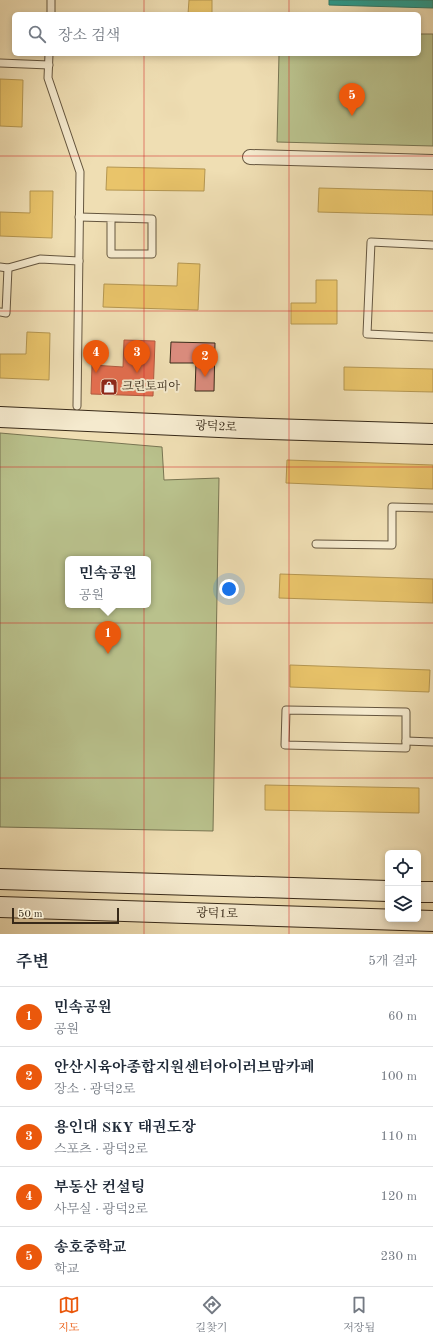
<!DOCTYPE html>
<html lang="ko">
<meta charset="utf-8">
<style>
:root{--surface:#fff;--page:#f2f2f3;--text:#1f2937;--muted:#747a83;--line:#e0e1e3;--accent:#ea580c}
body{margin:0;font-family:"Old Standard TT","Noto Serif KR",serif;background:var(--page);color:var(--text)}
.controls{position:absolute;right:12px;bottom:12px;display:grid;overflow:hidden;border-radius:6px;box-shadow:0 2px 6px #0003}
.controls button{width:36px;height:36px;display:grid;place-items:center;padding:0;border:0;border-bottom:1px solid var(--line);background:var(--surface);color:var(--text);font:20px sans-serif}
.scale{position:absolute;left:12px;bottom:10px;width:107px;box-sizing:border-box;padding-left:4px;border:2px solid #372918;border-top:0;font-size:11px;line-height:14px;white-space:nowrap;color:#372918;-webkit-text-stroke:3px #f5eace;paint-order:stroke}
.you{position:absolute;left:229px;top:589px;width:14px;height:14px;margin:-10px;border:3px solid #fff;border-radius:50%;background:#1a73e8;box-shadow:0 0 0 6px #1a73e833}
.badge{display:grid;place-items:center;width:26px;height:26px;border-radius:50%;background:var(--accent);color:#fff;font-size:13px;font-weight:700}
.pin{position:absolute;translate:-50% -33px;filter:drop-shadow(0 1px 2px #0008)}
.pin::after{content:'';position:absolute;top:21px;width:14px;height:12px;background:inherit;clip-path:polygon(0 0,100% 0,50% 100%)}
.popup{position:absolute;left:65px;top:556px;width:86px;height:52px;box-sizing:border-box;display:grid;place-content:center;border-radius:6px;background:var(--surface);filter:drop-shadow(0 1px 3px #0005);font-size:13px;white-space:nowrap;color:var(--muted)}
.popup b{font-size:15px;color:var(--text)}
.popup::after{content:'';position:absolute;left:50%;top:100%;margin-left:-8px;border:8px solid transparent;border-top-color:var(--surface)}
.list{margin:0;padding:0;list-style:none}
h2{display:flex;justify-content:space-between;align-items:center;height:52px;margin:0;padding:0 16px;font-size:17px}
h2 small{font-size:13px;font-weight:400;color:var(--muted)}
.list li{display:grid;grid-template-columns:26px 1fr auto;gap:12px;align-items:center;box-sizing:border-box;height:60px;padding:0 16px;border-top:1px solid var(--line)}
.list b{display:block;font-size:15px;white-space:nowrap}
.list p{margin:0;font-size:13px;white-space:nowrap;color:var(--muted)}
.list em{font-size:13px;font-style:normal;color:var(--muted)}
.icon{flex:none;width:22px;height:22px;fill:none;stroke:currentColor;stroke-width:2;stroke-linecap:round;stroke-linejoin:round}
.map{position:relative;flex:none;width:433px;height:934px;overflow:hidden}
.search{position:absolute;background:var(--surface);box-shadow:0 2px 6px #0003;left:12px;right:12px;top:12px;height:44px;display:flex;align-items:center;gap:10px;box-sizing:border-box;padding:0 14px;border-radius:6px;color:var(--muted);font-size:15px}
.sheet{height:352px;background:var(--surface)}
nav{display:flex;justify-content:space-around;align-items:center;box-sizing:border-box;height:56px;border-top:1px solid var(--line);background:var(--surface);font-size:11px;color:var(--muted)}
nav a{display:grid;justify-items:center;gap:2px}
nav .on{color:var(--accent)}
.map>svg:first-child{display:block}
.green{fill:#b9c18c;stroke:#787552;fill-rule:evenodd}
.homes{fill:#e9c46a;stroke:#b49651}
.shops{fill:#e76f51;stroke:#b25a40}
.schools{fill:#2a9d8f;stroke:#2e7a6b}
.building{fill:#db8c7e;stroke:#372918}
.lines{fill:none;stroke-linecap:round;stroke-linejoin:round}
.lane-casing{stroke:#65563f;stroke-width:9}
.street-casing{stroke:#65563f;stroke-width:16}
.secondary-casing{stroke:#372918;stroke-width:22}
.lane{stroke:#f5eace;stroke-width:7}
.street{stroke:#f5eace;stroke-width:14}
.secondary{stroke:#f5eace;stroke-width:20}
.grid{fill:none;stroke:#d62828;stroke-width:1;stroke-opacity:0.55}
.labels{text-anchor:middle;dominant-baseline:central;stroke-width:4;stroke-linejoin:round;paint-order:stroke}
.poi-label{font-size:12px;fill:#372918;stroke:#f5eace;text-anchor:start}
.street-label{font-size:12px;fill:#372918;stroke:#f5eace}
</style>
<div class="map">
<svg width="433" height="934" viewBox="0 0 433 934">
<rect width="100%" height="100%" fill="#efdeb3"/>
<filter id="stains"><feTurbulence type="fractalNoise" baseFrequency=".005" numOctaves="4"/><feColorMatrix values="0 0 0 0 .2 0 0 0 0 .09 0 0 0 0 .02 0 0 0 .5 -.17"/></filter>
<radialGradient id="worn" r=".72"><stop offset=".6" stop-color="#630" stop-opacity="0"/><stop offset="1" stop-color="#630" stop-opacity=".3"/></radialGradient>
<!-- green -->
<g class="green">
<polygon points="419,34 433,34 433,146 277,142 279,54 419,54"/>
<path d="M 0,433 L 162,447 L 164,480 L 219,478 L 213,831 L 0,827 ZM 68,559 L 148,559 L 148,605 L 68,605 Z"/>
</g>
<!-- homes -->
<g class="homes">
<polygon points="189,0 212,0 212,14 188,14"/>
<polygon points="0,79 23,80 22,127 0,126"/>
<polygon points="107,167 205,169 204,191 106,190"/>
<polygon points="319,188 433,191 433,215 318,212"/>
<polygon points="30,191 53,191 52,238 0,236 0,212 30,213"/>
<polygon points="178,263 200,264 198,310 103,307 104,284 177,286"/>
<polygon points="316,280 337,280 337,324 291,324 291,303 316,303"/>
<polygon points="27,332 50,333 49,380 0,378 0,354 26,354"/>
<polygon points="344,367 433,369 433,392 344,390"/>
<polygon points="287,460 433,465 433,489 286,483"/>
<polygon points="280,574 433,579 433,603 279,598"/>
<polygon points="290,665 430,670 429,692 290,687"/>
<polygon points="265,785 419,788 419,813 265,810"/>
</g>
<!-- shops -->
<polygon class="shops" points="124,340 155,341 153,396 91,394 92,365 123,367"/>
<!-- schools -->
<polygon class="schools" points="329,0 433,0 433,8 329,5"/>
<!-- building -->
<polygon class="building" points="171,342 215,343 214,391 195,391 196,363 170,363"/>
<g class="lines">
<!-- lane casing -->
<g class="lane-casing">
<g id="lane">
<polyline points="51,14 51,0"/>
<polyline points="49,54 48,78 80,172 77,406"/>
<polyline points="0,63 49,65"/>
<polyline points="79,217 152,219 152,254 111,254 111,218"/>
<polyline points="433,245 371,242 367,334 433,337"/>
<polyline points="0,267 8,268 40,259 79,261"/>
<polyline points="0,312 6,313 8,268"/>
<polyline points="316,544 392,545 392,507 433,508"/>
<polygon points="286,710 406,712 406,748 285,745"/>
<polyline points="406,741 433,742"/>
</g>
</g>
<!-- street casing -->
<g class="street-casing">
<polyline id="street" points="250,157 433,162"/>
</g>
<!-- secondary casing -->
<g class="secondary-casing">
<g id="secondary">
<polyline points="0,417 241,428 433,434"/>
<polyline points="0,879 388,891"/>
<polyline points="418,892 433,892"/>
<polyline points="0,907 433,921"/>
</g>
</g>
<!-- lane -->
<use href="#lane" class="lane"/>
<!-- street -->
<use href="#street" class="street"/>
<!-- secondary -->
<use href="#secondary" class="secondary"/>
</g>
<!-- grid -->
<path class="grid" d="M 144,0 L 144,14M 289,0 L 289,14M 144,54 L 144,934M 289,54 L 289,934M 0,156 L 433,156M 0,311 L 433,311M 0,467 L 433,467M 0,623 L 433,623M 0,778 L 433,778"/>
<!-- icons -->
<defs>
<g id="shop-square" transform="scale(0.9)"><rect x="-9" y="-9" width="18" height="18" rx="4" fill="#8f2418" stroke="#f5eace"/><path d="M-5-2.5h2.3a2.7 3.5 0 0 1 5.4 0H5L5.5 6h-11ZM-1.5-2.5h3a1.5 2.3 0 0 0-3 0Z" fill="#fff"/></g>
</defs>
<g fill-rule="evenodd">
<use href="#shop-square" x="109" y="387"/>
</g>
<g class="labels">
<!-- poi labels -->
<g class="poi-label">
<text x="122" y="387">크린토피아</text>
</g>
<!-- street labels -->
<g class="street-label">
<text transform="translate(216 427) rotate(3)">광덕2로</text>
<text transform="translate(217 914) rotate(2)">광덕1로</text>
</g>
</g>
<rect width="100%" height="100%" filter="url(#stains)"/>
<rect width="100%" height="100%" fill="url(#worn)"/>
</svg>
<div class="controls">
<button><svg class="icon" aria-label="locate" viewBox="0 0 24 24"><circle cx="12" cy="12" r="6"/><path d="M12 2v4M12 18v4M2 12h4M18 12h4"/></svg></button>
<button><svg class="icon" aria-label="layers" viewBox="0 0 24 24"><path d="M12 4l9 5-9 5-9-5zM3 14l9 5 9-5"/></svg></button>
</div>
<div class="scale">50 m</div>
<div class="you"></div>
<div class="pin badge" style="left:108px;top:654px">1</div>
<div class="popup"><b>민속공원</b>공원</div>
<div class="pin badge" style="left:205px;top:377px">2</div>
<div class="pin badge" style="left:137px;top:373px">3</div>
<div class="pin badge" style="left:96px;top:373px">4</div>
<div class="pin badge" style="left:352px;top:116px">5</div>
<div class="search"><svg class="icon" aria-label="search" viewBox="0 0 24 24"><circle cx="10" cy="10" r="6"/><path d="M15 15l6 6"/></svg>장소 검색</div>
</div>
<section class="sheet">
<h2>주변<small>5개 결과</small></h2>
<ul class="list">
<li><span class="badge">1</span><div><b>민속공원</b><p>공원</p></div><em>60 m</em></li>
<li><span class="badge">2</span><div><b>안산시육아종합지원센터아이러브맘카페</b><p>장소 · 광덕2로</p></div><em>100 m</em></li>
<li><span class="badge">3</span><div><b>용인대 SKY 태권도장</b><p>스포츠 · 광덕2로</p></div><em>110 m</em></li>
<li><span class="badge">4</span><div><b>부동산 컨설팅</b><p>사무실 · 광덕2로</p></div><em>120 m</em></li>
<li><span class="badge">5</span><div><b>송호중학교</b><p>학교</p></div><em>230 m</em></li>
</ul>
</section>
<nav>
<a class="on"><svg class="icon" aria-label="map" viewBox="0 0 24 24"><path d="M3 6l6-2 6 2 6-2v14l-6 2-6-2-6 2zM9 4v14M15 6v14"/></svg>지도</a>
<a><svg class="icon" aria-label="directions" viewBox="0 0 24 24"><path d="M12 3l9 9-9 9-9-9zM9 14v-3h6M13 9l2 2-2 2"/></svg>길찾기</a>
<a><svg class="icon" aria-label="saved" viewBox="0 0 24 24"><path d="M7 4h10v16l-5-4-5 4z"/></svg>저장됨</a>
</nav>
